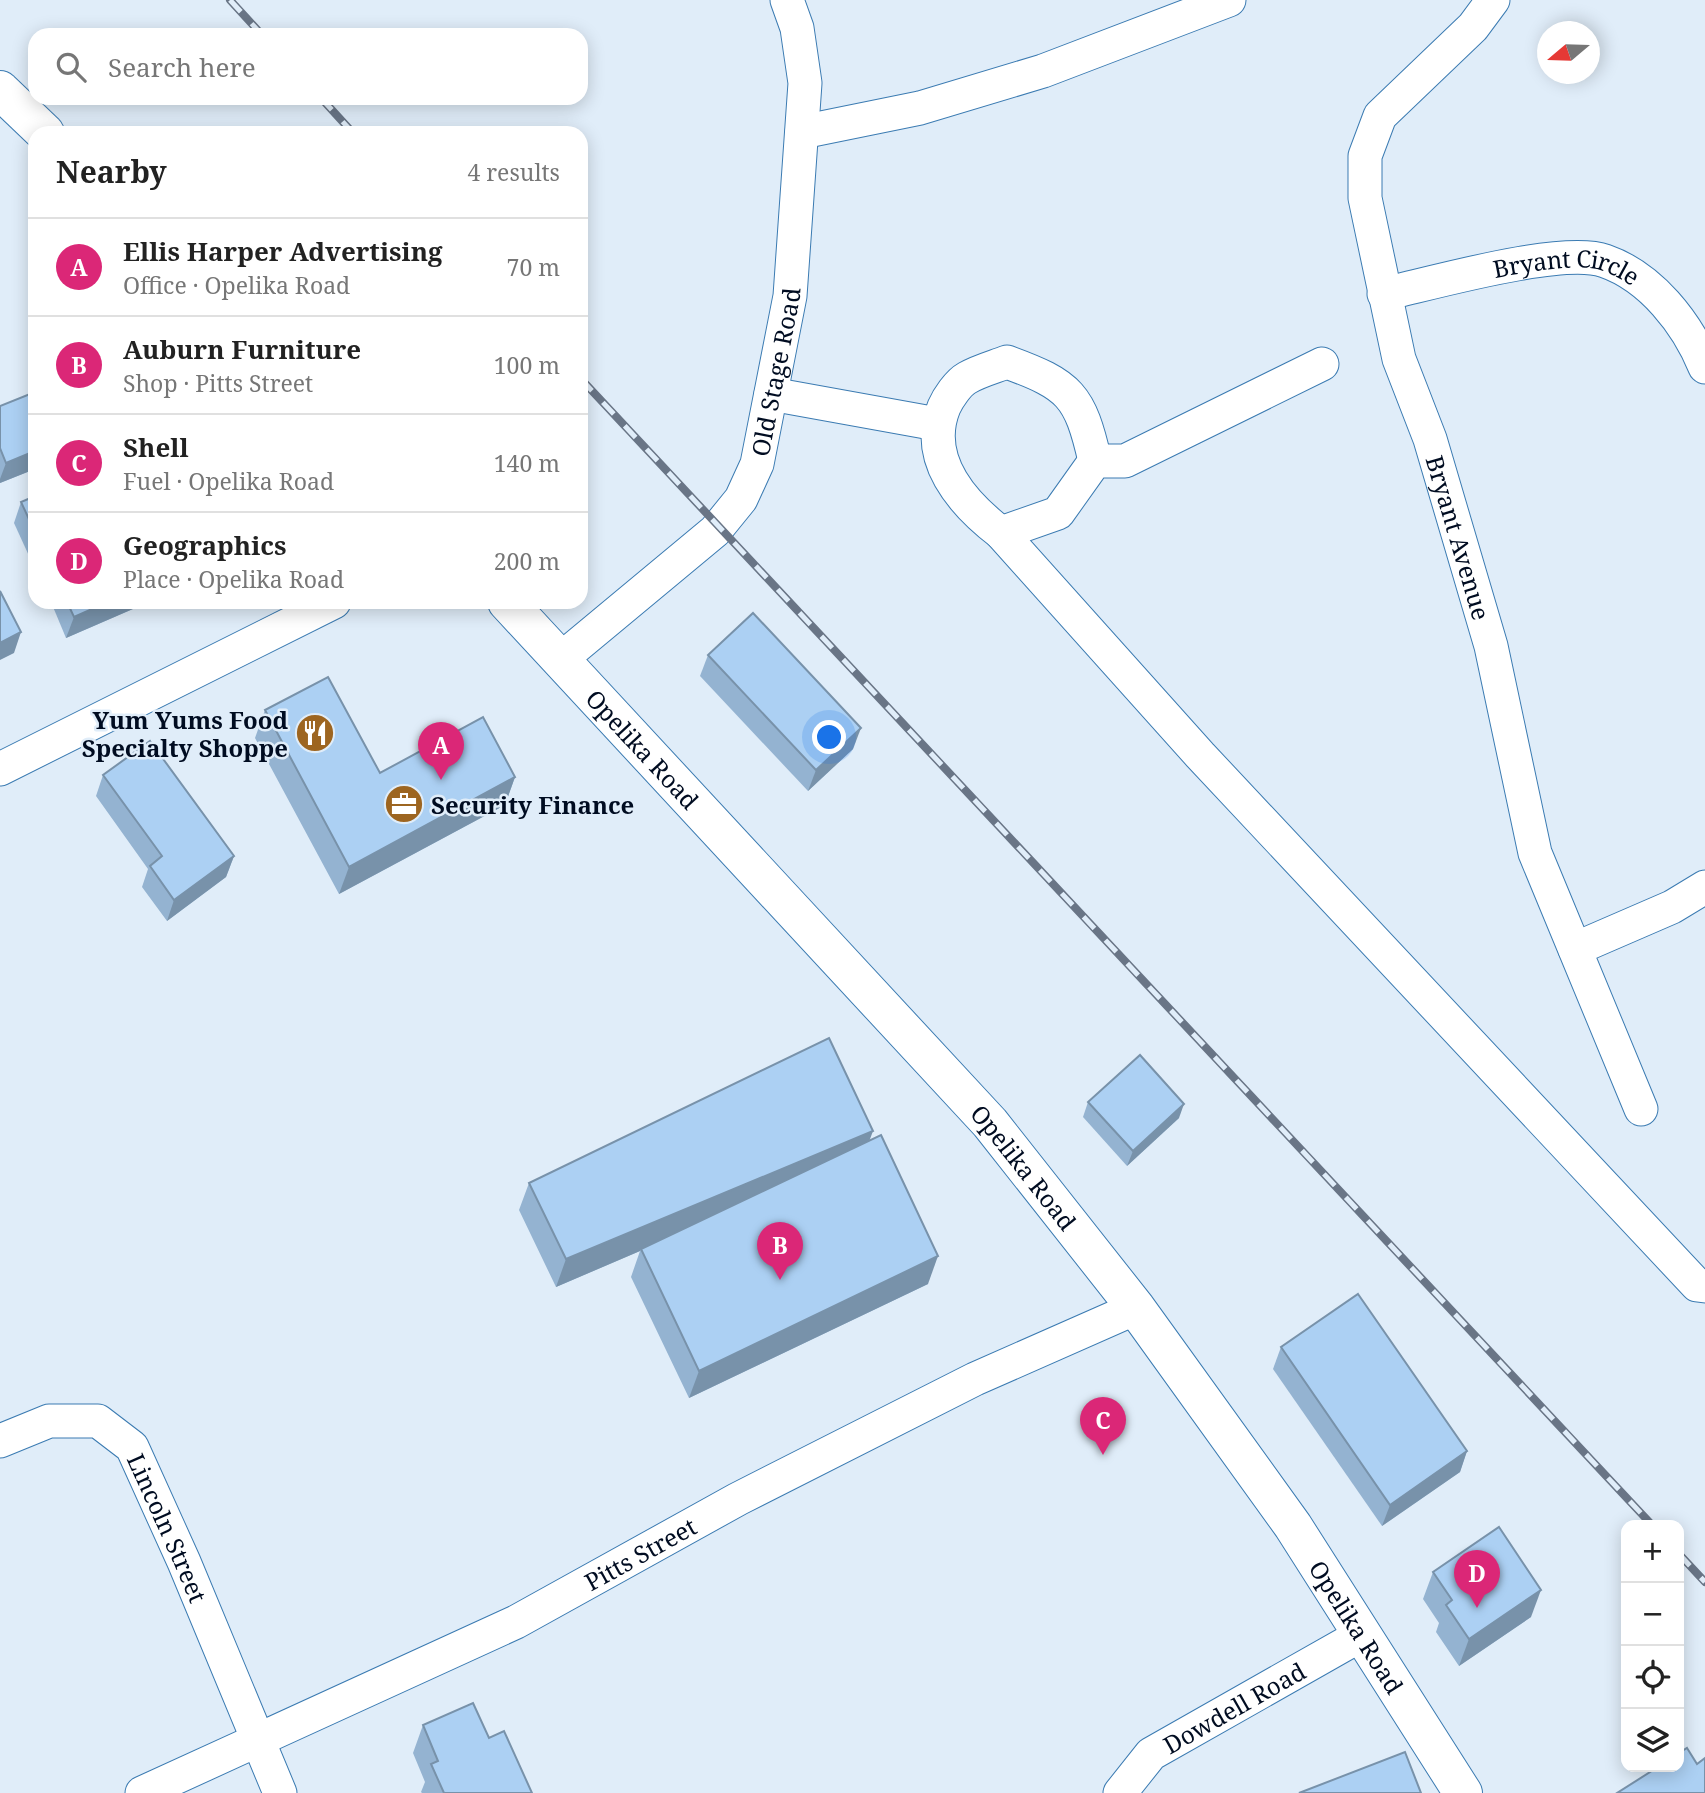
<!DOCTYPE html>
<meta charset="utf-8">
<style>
:root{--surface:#fff;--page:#f2f2f2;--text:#222;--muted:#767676;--line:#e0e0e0;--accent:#db2777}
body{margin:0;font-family:"Noto Serif",serif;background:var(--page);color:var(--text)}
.controls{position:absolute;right:21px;bottom:21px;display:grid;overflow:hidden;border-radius:14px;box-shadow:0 4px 18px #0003}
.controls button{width:63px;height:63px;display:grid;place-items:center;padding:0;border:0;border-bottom:2px solid var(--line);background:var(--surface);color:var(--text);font:35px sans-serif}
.compass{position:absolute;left:1537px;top:21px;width:63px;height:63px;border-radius:50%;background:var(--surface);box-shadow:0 4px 18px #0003;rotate:251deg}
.you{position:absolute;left:830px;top:738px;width:24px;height:24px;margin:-18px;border:5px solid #fff;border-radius:50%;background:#1a73e8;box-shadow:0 0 0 10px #1a73e833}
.badge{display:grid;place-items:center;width:46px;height:46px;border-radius:50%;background:var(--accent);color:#fff;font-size:23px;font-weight:700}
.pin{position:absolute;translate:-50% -58px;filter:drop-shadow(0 2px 4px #0008)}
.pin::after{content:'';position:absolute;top:37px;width:24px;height:21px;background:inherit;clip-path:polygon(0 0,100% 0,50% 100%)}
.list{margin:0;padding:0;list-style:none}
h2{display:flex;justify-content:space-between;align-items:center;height:91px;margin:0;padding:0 28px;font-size:30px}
h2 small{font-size:23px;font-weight:400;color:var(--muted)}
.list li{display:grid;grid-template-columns:46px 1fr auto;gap:21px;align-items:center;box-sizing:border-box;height:98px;padding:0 28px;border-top:2px solid var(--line)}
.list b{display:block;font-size:26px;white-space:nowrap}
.list p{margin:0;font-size:23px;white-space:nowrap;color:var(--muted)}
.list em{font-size:23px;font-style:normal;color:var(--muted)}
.icon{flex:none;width:38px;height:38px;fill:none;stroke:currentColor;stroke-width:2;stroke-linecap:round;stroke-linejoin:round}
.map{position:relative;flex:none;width:1705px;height:1793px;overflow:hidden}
.search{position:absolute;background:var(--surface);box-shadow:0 4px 18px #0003;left:28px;top:28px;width:560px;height:77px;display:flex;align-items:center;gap:18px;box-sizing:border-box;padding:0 24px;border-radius:21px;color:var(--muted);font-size:26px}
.panel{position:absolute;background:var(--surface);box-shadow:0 4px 18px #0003;left:28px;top:126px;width:560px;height:483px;border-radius:21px}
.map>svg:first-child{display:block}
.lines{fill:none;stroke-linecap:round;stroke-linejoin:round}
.street-casing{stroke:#3b7bb2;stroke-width:35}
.primary-casing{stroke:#3b7bb2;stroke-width:40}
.street{stroke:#fff;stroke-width:33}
.primary{stroke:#fff;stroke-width:38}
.rail-casing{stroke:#697586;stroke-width:8}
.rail{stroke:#e0edf9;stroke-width:5;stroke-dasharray:16;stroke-linecap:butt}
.wall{fill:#94b3d1}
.shaded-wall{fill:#7892aa}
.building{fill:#acd0f3;stroke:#7892aa;stroke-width:2}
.labels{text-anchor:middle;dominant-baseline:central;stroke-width:5;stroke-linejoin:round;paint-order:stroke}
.street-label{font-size:24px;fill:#000c21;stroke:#e0edf9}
.poi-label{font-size:24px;font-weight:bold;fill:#000c21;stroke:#e0edf9;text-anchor:end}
</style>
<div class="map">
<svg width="1705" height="1793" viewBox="0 0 1705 1793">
<rect width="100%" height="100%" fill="#e0edf9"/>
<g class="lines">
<!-- street casing -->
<g class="street-casing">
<g id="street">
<path id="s1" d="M 1493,0 L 1473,27 L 1380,116 L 1365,156 L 1365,198 L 1399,359 L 1430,439 L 1491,646 L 1535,853 L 1641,1109"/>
<polyline points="802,132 920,108 1043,71 1229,0"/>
<path id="s2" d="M 1384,294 C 1433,283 1562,246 1605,261 C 1651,277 1687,323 1705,367"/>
<polyline points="1322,364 1125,461 1095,461 1058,513 1001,533 1200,755 1697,1285 1705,1286"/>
<polyline points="771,394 937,424"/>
<path d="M 1001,533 C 962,503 923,459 944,407 C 948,398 958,383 967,378 C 979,371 994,367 1007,362 C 1070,385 1080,395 1095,461"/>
<path id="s3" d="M 561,659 L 715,531 L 741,499 L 757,464 L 790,296 L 805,83 L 797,28 L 787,0"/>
<polyline points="0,769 334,602"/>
<polyline points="1575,949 1672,907 1705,887"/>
<path id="s4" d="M 0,1441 L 49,1421 L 98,1421 L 132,1447 L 184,1562 L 280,1793"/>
<path id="s5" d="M 142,1793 L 516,1622 L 738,1499 L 975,1379 L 1136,1308"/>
<path id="s6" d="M 1120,1793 L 1151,1754 L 1361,1635"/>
</g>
</g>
<!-- primary casing -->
<g class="primary-casing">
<g id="primary">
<polyline points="0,90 45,133"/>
<path id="s7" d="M 507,602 L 990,1123 L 1136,1308 L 1293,1526 L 1463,1793"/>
</g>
</g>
<!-- street -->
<use href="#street" class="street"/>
<!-- primary -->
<use href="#primary" class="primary"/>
<!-- rail casing -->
<g class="rail-casing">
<g id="rail">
<polyline points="230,0 262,35"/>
<polyline points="321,98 353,133"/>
<polyline points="581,379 1652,1525"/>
<polyline points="1679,1554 1705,1582"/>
</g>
</g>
<!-- rail -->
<use href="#rail" class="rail"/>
</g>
<!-- wall -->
<g class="wall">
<polygon points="35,392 35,469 0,483 0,406"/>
<polygon points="35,496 35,569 14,523 21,502"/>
<polygon points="51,602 149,602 66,638"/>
<polygon points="708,655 853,749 808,791 700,676"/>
<polygon points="265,710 380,773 515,777 505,805 339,894 255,738"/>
<polygon points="103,775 234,856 226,877 167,921 142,887 148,869 96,796"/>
<polygon points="1088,1102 1179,1118 1127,1166 1083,1117"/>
<polygon points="869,1141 928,1284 689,1398 631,1277 640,1251 556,1287 519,1210 529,1183"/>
<polygon points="1281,1347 1467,1451 1460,1472 1382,1526 1273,1369"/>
<polygon points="1433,1572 1531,1617 1459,1666 1436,1632 1439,1623 1423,1599"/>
<polygon points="423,1725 489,1738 532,1793 422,1793 421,1792 425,1782 413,1753"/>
</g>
<!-- shaded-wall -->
<g class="shaded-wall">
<polygon points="35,451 35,469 0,483 0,479 6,463"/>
<polygon points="108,602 149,602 66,638 74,617"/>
<polygon points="21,632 14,653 0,660 0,643"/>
<polygon points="861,728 853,749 808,791 816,770"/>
<polygon points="515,777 505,805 339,894 349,867"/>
<polygon points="234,856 226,877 167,921 174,900"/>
<polygon points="1184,1104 1179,1118 1127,1166 1133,1151"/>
<polygon points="873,1131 863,1158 641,1249 640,1251 556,1287 566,1259"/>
<polygon points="938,1256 928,1284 689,1398 699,1371"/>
<polygon points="1467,1451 1460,1472 1382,1526 1390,1505"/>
<polygon points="1541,1590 1531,1617 1459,1666 1469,1639"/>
</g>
<!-- building -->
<g class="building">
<polygon points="35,392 35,451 6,463 0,448 0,406"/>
<polygon points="35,496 35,532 21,502"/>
<polygon points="0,591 21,632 0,643"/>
<polygon points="67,602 108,602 74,617"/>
<polygon points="753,613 861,728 816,770 708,655"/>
<polygon points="328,677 380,773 483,717 515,777 349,867 265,710"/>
<polygon points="150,741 234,856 174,900 150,866 162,856 103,775"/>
<polygon points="829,1038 873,1131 566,1259 529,1183"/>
<polygon points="1140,1055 1184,1104 1133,1151 1088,1102"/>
<polygon points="881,1135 938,1256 699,1371 641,1249"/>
<polygon points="1358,1294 1467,1451 1390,1505 1281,1347"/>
<polygon points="1499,1527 1541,1590 1469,1639 1446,1605 1452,1600 1433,1572"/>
<polygon points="473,1703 489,1738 504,1731 532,1793 444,1793 431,1764 438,1761 423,1725"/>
<polygon points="1687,1748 1697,1764 1705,1758 1705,1793 1617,1793 1658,1767 1679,1767 1679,1753"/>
<polygon points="1405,1752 1421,1793 1299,1793"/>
</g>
<!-- icons -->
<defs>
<g id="restaurant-disc" transform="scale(2.0125)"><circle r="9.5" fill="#9d6520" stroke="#e0edf9"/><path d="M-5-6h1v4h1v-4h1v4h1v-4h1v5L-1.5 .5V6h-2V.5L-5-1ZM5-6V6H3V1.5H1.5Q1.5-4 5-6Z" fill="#fff"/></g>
<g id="office-disc" transform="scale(2.0125)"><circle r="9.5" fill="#9d6520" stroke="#e0edf9"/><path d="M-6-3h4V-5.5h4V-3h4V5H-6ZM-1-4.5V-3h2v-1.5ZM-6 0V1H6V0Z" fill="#fff"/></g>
</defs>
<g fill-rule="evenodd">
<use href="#restaurant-disc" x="315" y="733"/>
<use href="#office-disc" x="404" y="804"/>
</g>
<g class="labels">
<!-- street labels -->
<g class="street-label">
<text stroke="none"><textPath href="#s2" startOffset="187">Bryant Circle</textPath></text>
<text stroke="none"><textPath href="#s3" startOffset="374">Old Stage Road</textPath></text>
<text stroke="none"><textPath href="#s1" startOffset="600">Bryant Avenue</textPath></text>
<text stroke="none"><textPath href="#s7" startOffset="200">Opelika Road</textPath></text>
<text stroke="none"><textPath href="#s7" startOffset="766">Opelika Road</textPath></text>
<text stroke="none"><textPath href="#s4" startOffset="233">Lincoln Street</textPath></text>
<text stroke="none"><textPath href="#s5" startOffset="553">Pitts Street</textPath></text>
<text stroke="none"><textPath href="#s7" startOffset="1334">Opelika Road</textPath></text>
<text stroke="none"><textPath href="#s6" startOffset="145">Dowdell Road</textPath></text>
</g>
<!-- poi labels -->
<g class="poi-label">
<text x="288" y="719">Yum Yums Food<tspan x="288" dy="28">Specialty Shoppe</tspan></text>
<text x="431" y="804" text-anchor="start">Security Finance</text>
</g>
</g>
</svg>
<div class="controls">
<button>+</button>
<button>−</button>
<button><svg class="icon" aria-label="locate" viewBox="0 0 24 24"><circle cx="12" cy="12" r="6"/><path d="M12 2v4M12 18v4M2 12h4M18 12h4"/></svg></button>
<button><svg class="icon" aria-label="layers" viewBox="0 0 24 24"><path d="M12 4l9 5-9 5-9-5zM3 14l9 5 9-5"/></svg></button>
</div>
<svg class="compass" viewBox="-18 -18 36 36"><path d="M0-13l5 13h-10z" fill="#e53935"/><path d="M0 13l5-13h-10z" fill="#767676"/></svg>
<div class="you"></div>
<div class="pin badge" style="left:441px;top:780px">A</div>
<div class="pin badge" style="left:780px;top:1280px">B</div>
<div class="pin badge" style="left:1103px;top:1455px">C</div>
<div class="pin badge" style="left:1477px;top:1608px">D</div>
<div class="search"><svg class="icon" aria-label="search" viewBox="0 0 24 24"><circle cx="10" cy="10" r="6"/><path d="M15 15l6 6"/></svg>Search here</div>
<section class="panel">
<h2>Nearby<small>4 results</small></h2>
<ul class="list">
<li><span class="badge">A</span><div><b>Ellis Harper Advertising</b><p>Office · Opelika Road</p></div><em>70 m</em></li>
<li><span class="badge">B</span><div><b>Auburn Furniture</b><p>Shop · Pitts Street</p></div><em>100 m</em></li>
<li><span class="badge">C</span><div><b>Shell</b><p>Fuel · Opelika Road</p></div><em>140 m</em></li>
<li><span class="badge">D</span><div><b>Geographics</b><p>Place · Opelika Road</p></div><em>200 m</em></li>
</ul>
</section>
</div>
